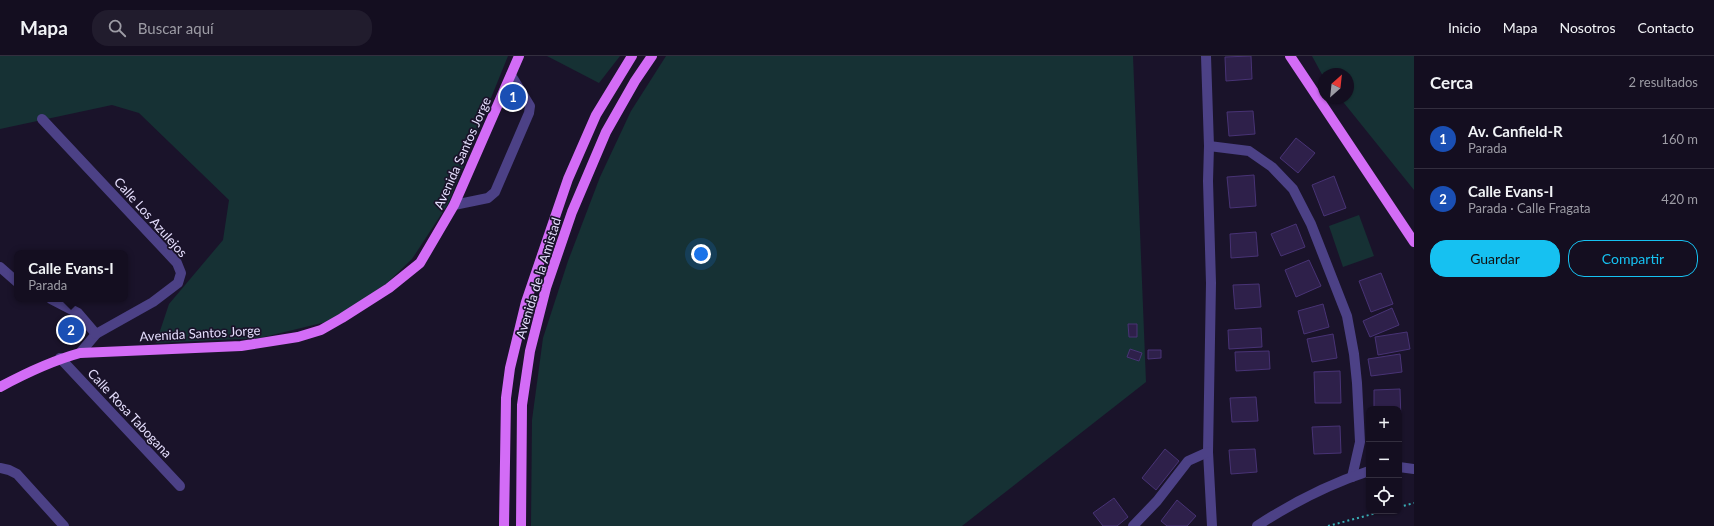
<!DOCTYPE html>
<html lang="es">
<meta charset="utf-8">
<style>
:root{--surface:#140e20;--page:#211c2d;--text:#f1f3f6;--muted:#9d9ca5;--line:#332e3e;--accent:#16c1f1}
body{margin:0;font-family:Lato,sans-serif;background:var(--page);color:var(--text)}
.controls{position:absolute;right:12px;bottom:12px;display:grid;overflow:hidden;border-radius:8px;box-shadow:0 1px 3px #0004}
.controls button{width:36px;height:36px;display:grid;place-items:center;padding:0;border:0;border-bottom:1px solid var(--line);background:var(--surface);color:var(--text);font:20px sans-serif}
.compass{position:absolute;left:1318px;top:12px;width:36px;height:36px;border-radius:50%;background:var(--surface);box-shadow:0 1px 3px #0004;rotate:27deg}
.you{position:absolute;left:701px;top:198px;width:14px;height:14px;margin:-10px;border:3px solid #fff;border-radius:50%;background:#1a73e8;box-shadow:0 0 0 6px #1a73e833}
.badge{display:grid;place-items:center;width:26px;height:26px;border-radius:50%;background:var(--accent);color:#fff;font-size:13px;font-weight:700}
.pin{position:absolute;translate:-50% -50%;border:2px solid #fff;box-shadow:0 1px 4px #0006}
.popup{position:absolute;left:14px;top:194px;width:114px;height:52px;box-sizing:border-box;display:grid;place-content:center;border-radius:8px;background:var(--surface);filter:drop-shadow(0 1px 3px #0005);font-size:13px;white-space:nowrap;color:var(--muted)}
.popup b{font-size:15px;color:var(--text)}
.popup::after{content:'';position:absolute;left:50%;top:100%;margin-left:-8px;border:8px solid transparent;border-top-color:var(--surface)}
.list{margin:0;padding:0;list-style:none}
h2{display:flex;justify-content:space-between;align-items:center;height:52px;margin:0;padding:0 16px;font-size:17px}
h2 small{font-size:13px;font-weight:400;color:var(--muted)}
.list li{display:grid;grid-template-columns:26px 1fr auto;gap:12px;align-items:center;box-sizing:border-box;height:60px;padding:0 16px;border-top:1px solid var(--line)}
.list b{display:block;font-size:15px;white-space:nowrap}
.list p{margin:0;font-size:13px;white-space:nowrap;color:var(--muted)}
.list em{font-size:13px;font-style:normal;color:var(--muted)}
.actions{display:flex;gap:8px;padding:12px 16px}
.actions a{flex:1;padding:9px 0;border:1px solid var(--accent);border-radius:16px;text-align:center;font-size:14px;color:var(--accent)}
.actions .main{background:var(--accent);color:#111}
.icon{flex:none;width:22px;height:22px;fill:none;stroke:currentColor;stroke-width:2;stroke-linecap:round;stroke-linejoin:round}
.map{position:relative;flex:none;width:1414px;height:470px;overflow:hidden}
header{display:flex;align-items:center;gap:24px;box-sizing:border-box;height:56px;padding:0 20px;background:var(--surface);border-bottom:1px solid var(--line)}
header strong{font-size:19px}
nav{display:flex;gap:22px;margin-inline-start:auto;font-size:14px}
.search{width:280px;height:36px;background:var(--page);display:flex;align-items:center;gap:10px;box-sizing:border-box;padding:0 14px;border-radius:16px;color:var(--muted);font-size:15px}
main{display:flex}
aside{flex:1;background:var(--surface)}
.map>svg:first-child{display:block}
.green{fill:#163134}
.building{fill:#2e204a;stroke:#483375}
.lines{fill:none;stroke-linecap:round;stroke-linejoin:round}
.path{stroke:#39afb6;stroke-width:2;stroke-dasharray:2 3;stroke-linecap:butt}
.minor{stroke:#4c4186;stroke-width:10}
.major{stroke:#d36cf6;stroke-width:10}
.labels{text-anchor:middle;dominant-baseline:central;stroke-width:3.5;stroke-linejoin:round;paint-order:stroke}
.street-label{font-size:13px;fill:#e5defd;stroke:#1a132a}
</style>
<header>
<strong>Mapa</strong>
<div class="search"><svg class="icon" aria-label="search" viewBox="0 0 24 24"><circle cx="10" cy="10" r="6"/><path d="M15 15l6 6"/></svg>Buscar aquí</div>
<nav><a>Inicio</a><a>Mapa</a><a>Nosotros</a><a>Contacto</a></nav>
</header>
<main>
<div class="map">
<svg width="1414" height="470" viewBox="0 0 1414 470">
<rect width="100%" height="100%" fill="#1a132a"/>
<!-- green -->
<g class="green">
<polygon points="0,0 508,0 448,148 412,203 386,228 330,265 260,282 156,287 169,248 223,184 229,144 139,57 112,49 0,73"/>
<polygon points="547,0 620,0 599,27"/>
<polygon points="666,0 1133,0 1146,326 962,470 531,470 532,364 543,282 568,205 600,121 631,55"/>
<polygon points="1312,0 1414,0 1414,134 1340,42 1348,42 1348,18 1324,18 1324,22"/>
<polygon points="1359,159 1374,200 1343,211 1329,170"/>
</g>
<!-- building -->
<g class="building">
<polygon points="1251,0 1252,23 1226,25 1225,1"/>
<polygon points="1253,55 1255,78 1229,80 1227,56"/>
<polygon points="1296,82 1315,97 1298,117 1280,102"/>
<polygon points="1254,119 1256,150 1230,152 1227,121"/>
<polygon points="1334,120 1346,152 1324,160 1312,129"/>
<polygon points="1296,168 1305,191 1281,200 1271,178"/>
<polygon points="1256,176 1258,200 1231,202 1230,178"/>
<polygon points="1309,204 1321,230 1296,241 1285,214"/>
<polygon points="1381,217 1393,248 1371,256 1359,225"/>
<polygon points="1259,228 1261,251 1235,253 1233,229"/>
<polygon points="1323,248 1329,271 1304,278 1298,255"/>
<polygon points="1392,252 1399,269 1370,281 1363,265"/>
<polygon points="1128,268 1137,268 1137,281 1129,281"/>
<polygon points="1261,272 1262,291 1229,293 1228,274"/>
<polygon points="1407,276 1410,293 1378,299 1375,281"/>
<polygon points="1333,278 1337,302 1312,306 1307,283"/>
<polygon points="1130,293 1142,297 1139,305 1127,301"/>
<polygon points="1148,294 1161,294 1161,302 1148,303"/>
<polygon points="1269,295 1270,313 1236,315 1235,296"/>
<polygon points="1400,298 1402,316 1371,320 1368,303"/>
<polygon points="1340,315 1341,347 1315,347 1314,316"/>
<polygon points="1400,333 1401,365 1399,365 1399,353 1374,353 1374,334"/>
<polygon points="1256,341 1258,365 1232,366 1230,342"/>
<polygon points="1340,370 1341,397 1314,398 1312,371"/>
<polygon points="1165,393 1179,405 1156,434 1142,422"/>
<polygon points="1255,393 1257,416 1231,418 1229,394"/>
<polygon points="1114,442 1128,461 1117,470 1103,470 1093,457"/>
<polygon points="1177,444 1196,460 1187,470 1167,470 1161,465"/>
</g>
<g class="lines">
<!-- path -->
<g class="path">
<polyline points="1399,451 1414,447"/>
<polyline points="1328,470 1384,455"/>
</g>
<!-- minor -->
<g class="minor">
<polyline points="1206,0 1209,90 1208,125 1211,227 1208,396 1212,470"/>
<polyline points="42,63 177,207 181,217 178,227 153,246 96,278 80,297"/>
<polyline points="1209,90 1249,95 1272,111 1293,133 1311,168 1347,260 1354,298 1357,327 1360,386 1352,421"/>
<polyline points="454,149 488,142 495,136 529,57 530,50 511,19"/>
<polyline points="0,211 17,226"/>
<polyline points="51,243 78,257 96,278"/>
<polyline points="60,302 180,430"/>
<polyline points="1399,411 1414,413"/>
<polyline points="0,412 9,414 17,418 64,470"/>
<polyline points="1133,470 1157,445 1188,405 1208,396"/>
<path d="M 1257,470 C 1292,447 1329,428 1369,415"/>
</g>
<!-- major -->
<g class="major">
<polyline points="1290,0 1414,186"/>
<path d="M 0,331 C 26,317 51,305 80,297 L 241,290 L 298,281 L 321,274 L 342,262 L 389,232 L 420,207 L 454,149 L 519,0"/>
<polyline points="504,470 506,342 510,312 526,246 568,123 596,59 632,0"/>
<polyline points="521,470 522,349 530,295 546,232 572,156 606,76 635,25 652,0"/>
</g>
</g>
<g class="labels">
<!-- street labels -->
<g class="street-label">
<text transform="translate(462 97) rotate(-66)">Avenida Santos Jorge</text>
<text transform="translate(151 161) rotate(48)">Calle Los Azulejos</text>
<text transform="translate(538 222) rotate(-73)">Avenida de la Amistad</text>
<text transform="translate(200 277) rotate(-3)">Avenida Santos Jorge</text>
<text transform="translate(130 357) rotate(47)">Calle Rosa Tabogana</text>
</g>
</g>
</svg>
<div class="controls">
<button>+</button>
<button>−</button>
<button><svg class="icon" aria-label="locate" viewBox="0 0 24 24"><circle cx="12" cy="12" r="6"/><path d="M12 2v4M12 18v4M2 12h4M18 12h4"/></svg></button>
</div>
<svg class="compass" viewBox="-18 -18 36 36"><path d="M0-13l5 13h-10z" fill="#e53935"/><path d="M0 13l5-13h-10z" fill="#9d9ca5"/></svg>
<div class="you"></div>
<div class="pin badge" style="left:513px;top:41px;background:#1a4fb4">1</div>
<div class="pin badge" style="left:71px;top:274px;background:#1a4fb4">2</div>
<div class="popup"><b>Calle Evans-I</b>Parada</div>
</div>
<aside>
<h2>Cerca<small>2 resultados</small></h2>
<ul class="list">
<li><span class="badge" style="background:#1a4fb4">1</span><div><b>Av. Canfield-R</b><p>Parada</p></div><em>160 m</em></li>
<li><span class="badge" style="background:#1a4fb4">2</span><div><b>Calle Evans-I</b><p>Parada · Calle Fragata</p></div><em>420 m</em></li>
</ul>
<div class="actions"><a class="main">Guardar</a><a>Compartir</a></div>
</aside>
</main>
